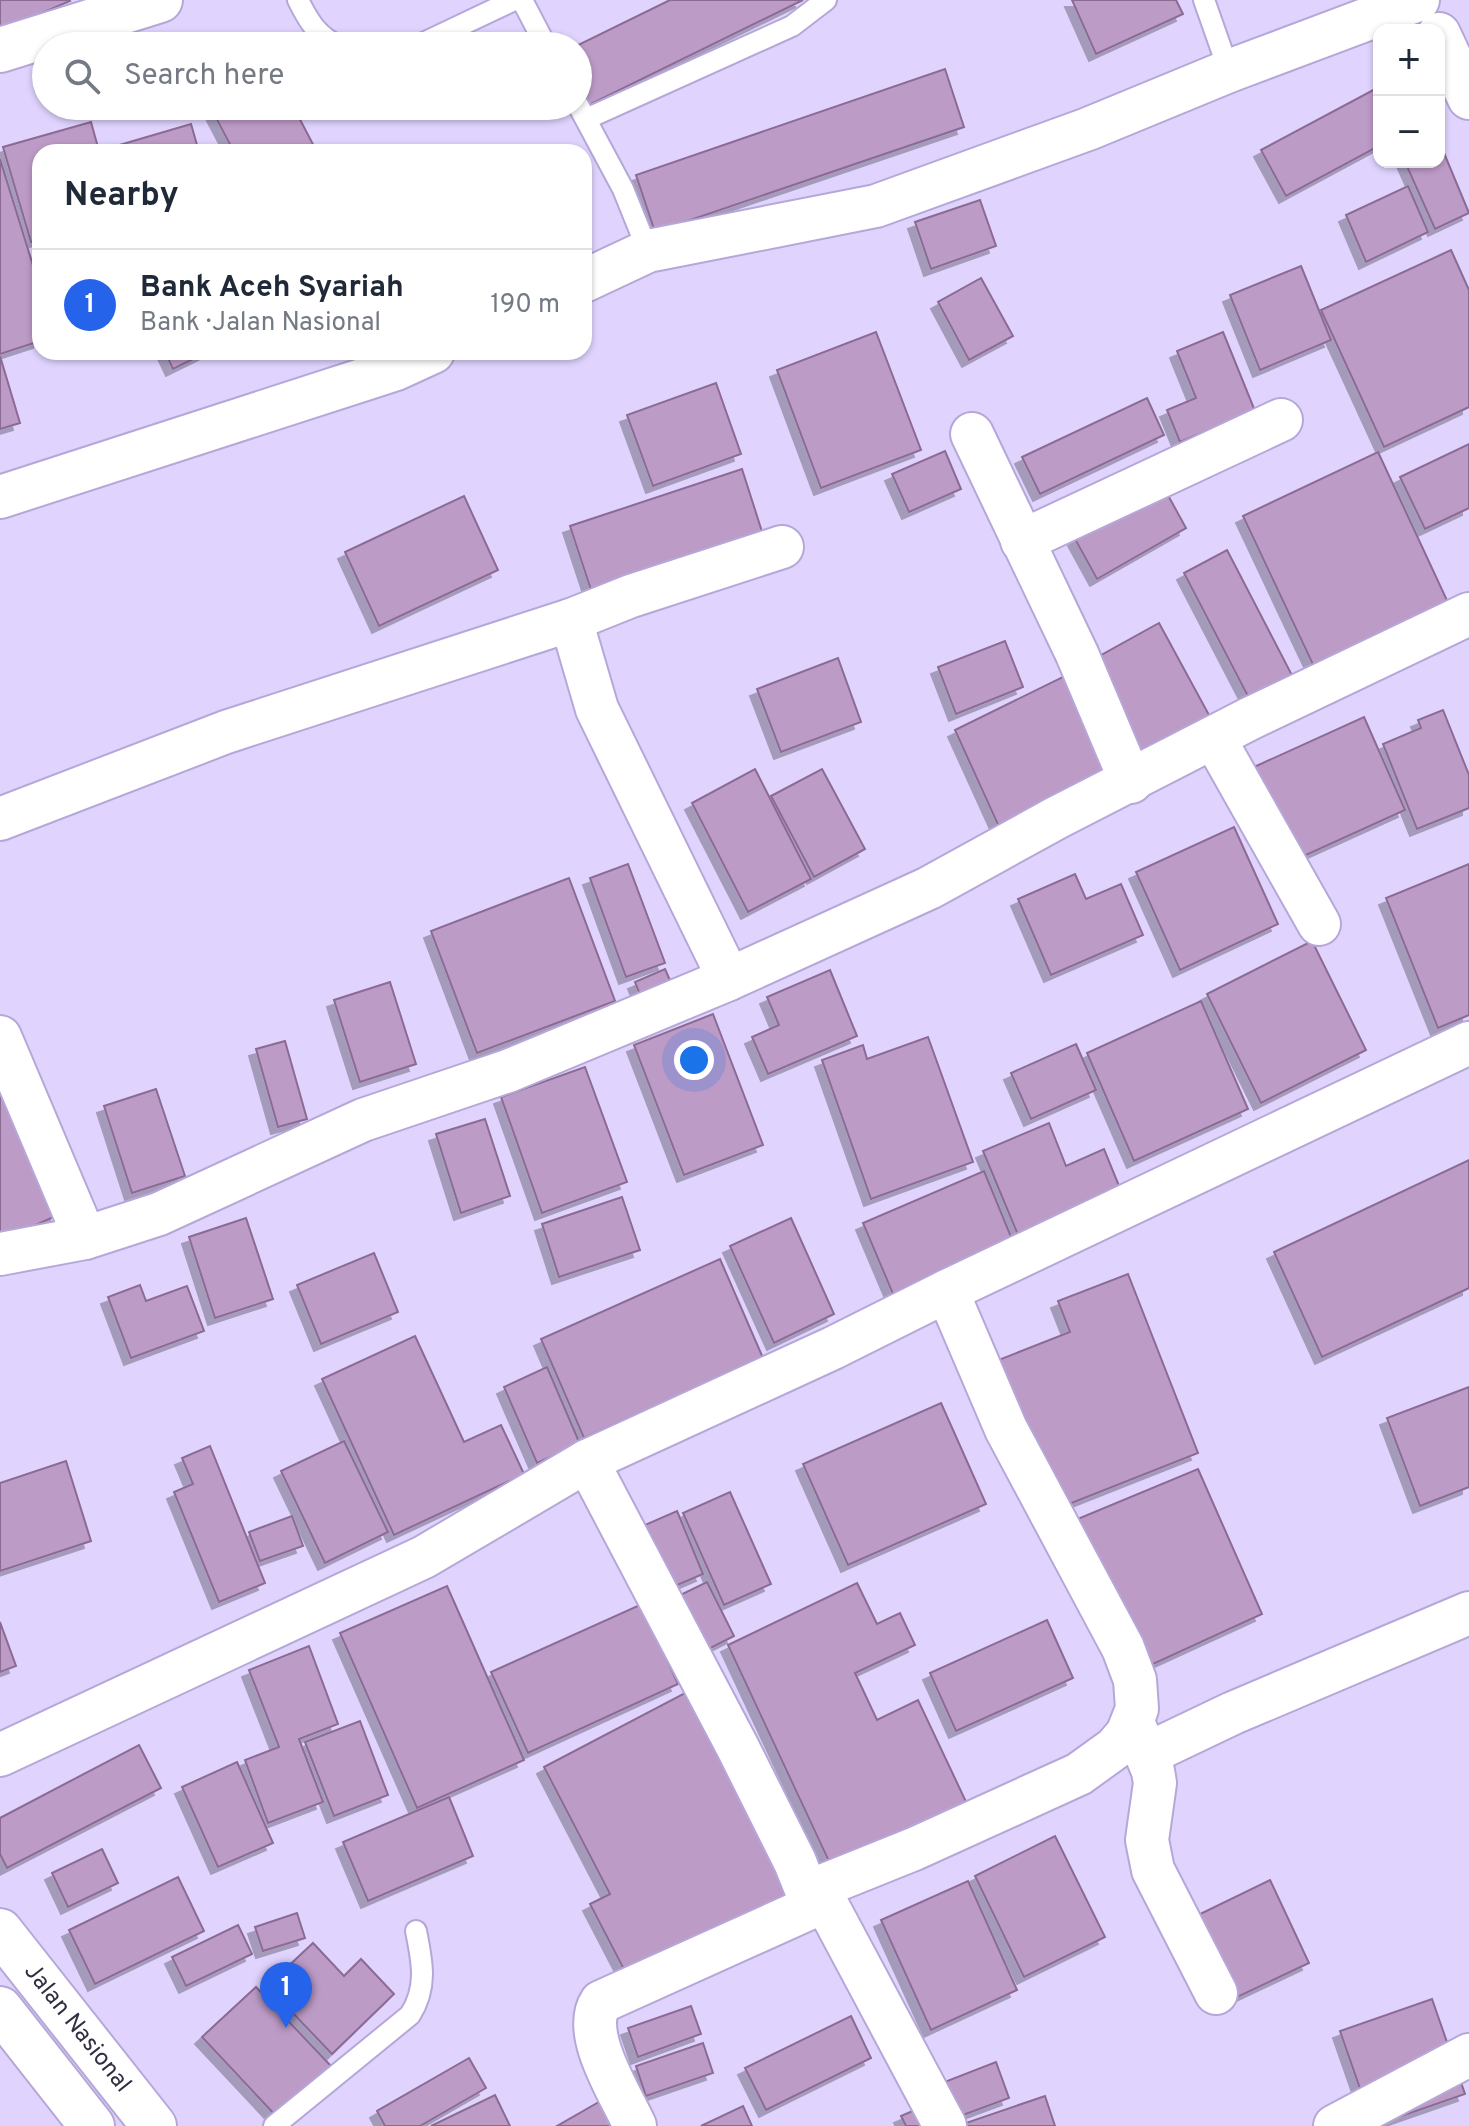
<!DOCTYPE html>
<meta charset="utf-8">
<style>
:root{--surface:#fff;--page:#f2f2f3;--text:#1f2937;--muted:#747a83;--line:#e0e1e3;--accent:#2563eb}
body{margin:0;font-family:Overpass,sans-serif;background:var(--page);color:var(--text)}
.controls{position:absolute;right:24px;top:24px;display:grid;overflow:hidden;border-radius:16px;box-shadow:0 2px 6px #0004}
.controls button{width:72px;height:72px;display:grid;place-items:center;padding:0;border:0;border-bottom:2px solid var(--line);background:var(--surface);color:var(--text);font:40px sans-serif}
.you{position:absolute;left:694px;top:1060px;width:28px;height:28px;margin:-20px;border:6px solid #fff;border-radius:50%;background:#1a73e8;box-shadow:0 0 0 12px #1a73e833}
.badge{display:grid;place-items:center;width:52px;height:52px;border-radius:50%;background:var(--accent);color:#fff;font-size:26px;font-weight:700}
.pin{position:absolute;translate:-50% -66px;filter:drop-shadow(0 2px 4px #0008)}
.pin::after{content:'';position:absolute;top:42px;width:28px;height:24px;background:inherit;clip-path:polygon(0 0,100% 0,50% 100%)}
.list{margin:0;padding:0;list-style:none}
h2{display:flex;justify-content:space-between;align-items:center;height:104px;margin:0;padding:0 32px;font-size:34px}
h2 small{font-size:26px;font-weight:400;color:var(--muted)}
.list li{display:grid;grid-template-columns:52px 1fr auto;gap:24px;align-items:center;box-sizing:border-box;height:112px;padding:0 32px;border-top:2px solid var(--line)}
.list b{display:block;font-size:30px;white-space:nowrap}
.list p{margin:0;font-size:26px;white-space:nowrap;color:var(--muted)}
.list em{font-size:26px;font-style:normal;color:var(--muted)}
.icon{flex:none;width:44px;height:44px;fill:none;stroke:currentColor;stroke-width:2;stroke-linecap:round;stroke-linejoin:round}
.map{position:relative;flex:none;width:1469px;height:2126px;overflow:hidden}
.search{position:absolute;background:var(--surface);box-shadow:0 2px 6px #0004;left:32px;top:32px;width:560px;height:88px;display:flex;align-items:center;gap:20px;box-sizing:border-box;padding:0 28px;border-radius:44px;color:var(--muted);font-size:30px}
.panel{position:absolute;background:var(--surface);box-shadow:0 2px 6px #0004;left:32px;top:144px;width:560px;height:216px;border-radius:24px}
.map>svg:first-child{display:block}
.building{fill:#bd9bc7;stroke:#8b6b94;stroke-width:2;filter:url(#shadow)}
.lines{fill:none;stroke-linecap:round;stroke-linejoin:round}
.lane-casing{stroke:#b6a7d9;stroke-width:24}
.street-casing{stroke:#b6a7d9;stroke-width:46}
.highway-casing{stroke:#b6a7d9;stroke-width:48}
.lane{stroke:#fff;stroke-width:20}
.street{stroke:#fff;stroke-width:42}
.highway{stroke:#fff;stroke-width:44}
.labels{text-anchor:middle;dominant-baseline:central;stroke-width:6;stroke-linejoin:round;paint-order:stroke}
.street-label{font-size:24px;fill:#332d41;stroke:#ebe5fa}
</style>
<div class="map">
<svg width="1469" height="2126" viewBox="0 0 1469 2126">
<defs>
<filter id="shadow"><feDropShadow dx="-7" dy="7" stdDeviation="0" flood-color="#0004"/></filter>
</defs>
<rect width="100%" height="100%" fill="#e0d4fe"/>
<!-- building -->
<g class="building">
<polygon points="0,0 69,0 70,1 0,31"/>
<polygon points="670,0 803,0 589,105 578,83 576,46"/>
<polygon points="1072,0 1176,0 1183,14 1096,54"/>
<polygon points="945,69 964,127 655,232 636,175"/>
<polygon points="1379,87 1379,146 1286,196 1261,150"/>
<polygon points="230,106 293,106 317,152 234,152 214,114"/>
<polygon points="91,122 99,151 191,124 199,152 40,152 40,239 31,242 3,147"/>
<polygon points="1439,141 1469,213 1435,229 1405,162 1439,162"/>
<polygon points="0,159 40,288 40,341 0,354"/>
<polygon points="1408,186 1428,232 1366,262 1346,215"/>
<polygon points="980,200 996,246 931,269 915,222"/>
<polygon points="1451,250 1469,290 1469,407 1384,447 1321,310"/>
<polygon points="1301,266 1331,340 1260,370 1230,295"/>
<polygon points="981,278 1013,336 969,360 938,302"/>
<polygon points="876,332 921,450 821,488 777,370"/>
<polygon points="1223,332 1255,411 1180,442 1167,410 1196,398 1177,351"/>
<polygon points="165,352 207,352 173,369"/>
<polygon points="0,356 20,423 0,429"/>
<polygon points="716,383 741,454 653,486 627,415"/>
<polygon points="1147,398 1164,435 1040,494 1022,457"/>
<polygon points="1469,444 1469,508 1425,529 1400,477"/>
<polygon points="945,451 961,489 909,512 892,474"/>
<polygon points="1378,452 1451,609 1317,673 1243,516"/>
<polygon points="742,469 765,541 594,599 570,526"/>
<polygon points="1164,488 1186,528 1097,579 1075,539"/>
<polygon points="464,496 498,570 379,626 345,552"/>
<polygon points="1227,550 1296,683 1253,706 1184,573"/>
<polygon points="1159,623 1215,726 1144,766 1087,663"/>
<polygon points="1005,641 1023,687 956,714 938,667"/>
<polygon points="838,658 861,722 781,752 757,689"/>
<polygon points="1077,670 1118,770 1000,829 955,730"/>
<polygon points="1443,710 1469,775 1469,808 1417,829 1383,744 1421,728 1418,720"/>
<polygon points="1364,717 1405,810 1295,860 1254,767"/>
<polygon points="755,769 811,879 748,912 692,803"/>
<polygon points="822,769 865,849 814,877 771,796"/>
<polygon points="1234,827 1278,924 1180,970 1136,872"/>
<polygon points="628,864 665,963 626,977 590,878"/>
<polygon points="1469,864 1469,1015 1438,1028 1386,898"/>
<polygon points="1075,874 1086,899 1121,884 1143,935 1051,975 1018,899"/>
<polygon points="569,878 615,1001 477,1053 431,931"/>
<polygon points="1312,941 1366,1050 1261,1103 1207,994"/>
<polygon points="665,969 676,994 645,1007 635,982"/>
<polygon points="830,970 857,1036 768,1074 752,1037 779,1025 767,997"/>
<polygon points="390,982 416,1064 360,1082 334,1000"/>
<polygon points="1201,1001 1248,1109 1134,1161 1087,1053"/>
<polygon points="713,1014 763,1145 684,1175 634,1045"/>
<polygon points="928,1037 973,1162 871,1199 822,1060 863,1045 867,1059"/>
<polygon points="285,1041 307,1119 278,1127 256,1049"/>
<polygon points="1076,1044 1096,1090 1031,1119 1011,1073"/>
<polygon points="585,1067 627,1182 542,1213 501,1097"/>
<polygon points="0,1085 58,1215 0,1241"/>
<polygon points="156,1089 185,1176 132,1193 104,1106"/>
<polygon points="485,1119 510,1196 461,1213 436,1134"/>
<polygon points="1049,1123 1066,1166 1104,1149 1126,1203 1023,1247 983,1151"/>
<polygon points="1469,1160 1469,1288 1322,1357 1274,1252"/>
<polygon points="984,1171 1016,1249 896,1301 863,1223"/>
<polygon points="622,1197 640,1250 559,1277 542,1224"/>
<polygon points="246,1218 273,1299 215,1318 189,1237"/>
<polygon points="791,1218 834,1314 774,1343 730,1246"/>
<polygon points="374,1253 398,1312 321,1344 297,1285"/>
<polygon points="720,1259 763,1358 584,1438 541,1339"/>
<polygon points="1128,1274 1198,1453 1054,1510 996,1361 1070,1332 1058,1301"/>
<polygon points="140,1285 146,1301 187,1286 204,1331 131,1358 108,1297"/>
<polygon points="415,1336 464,1442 501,1425 524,1474 394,1535 322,1379"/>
<polygon points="547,1367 580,1444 537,1463 504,1387"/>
<polygon points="1469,1387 1469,1487 1420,1506 1387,1418"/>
<polygon points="941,1403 986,1504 848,1565 803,1464"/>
<polygon points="344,1441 388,1532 325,1563 281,1471"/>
<polygon points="210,1446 265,1583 219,1602 174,1492 193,1484 182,1458"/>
<polygon points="66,1461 91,1541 0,1571 0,1483"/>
<polygon points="1198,1469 1262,1614 1140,1670 1068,1523"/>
<polygon points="730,1492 771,1584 724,1605 683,1513"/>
<polygon points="677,1511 703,1574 661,1592 636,1529"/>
<polygon points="292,1516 303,1546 260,1561 249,1532"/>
<polygon points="707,1582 734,1636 693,1657 666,1602"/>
<polygon points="857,1583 877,1624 900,1613 915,1645 855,1673 877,1720 918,1700 968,1806 833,1870 728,1645"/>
<polygon points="447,1586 524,1760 417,1808 340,1633"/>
<polygon points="642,1604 678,1684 528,1753 491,1672"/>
<polygon points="1047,1620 1073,1678 956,1731 930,1673"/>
<polygon points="0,1622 16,1666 0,1672"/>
<polygon points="309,1646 338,1724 299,1739 323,1802 268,1823 245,1760 279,1747 249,1670"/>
<polygon points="685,1693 791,1897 630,1981 590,1904 610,1894 544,1767"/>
<polygon points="360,1721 388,1795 334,1816 305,1742"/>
<polygon points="139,1745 161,1788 7,1868 0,1854 0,1818"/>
<polygon points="237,1762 273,1843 218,1867 182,1787"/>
<polygon points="449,1797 473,1856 368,1901 343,1842"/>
<polygon points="1055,1836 1105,1937 1024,1977 975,1876"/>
<polygon points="102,1849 118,1883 68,1907 52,1873"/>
<polygon points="178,1877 204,1931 95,1984 69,1930"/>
<polygon points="1270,1880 1309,1963 1233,1999 1194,1917"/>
<polygon points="968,1881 1017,1990 931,2030 881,1920"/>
<polygon points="297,1913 305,1938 263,1951 255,1927"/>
<polygon points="238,1925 252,1954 186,1986 172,1957"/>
<polygon points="313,1943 344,1976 361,1959 394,1994 332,2054 267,1986"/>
<polygon points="256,1987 331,2066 277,2117 202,2037"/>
<polygon points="1432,1999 1465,2094 1373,2126 1340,2031"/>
<polygon points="691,2006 701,2034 638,2057 628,2028"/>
<polygon points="851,2016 871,2058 766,2110 745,2068"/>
<polygon points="703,2043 713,2073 646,2096 636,2066"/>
<polygon points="469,2058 486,2088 420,2126 385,2126 377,2111"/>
<polygon points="996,2062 1009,2098 955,2118 942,2083"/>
<polygon points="495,2095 510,2126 431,2126"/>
<polygon points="1045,2096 1055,2126 964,2126 963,2124"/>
<polygon points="604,2099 619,2126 557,2126"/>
<polygon points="743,2106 752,2126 701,2126"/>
<polygon points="924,2106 933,2126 906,2126 901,2116"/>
</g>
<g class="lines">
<!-- lane casing -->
<g class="lane-casing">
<g id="lane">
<path d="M 298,0 C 308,20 318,38 340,46"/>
<polyline points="522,0 546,46"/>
<polyline points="1204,0 1229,71"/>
<polyline points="417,46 514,0"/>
<polyline points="578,105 623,189 648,251"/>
<polyline points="586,119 792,26 826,0"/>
<path d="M 274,2126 L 410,2015 C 428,1987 422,1961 416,1931"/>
</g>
</g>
<!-- street casing -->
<g class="street-casing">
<g id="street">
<polyline points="1439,34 1469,98"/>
<polyline points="584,281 648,251 876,206 1088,129 1229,71 1418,0"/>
<polyline points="972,434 1077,654 1131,782"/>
<polyline points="0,497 396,369 433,352"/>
<polyline points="1022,541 1281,420"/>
<polyline points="571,620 597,709 729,979"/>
<polyline points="1214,738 1319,924"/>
<polyline points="0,819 226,732 571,620 631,596 782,547"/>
<polyline points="0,1037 85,1238"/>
<polyline points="0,1254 85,1238 159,1214 363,1120 508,1071 729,979 929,888 1056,818 1249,719 1469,614"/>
<polyline points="587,1461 738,1748 795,1862 807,1892 825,1901 945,2126"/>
<polyline points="1135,1727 1153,1771 1155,1783 1147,1840 1153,1870 1216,1993"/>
<polyline points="1147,1754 1233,1713 1469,1613"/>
<polyline points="0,1755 424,1557 587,1461 833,1348 947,1291 1469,1043"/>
<polyline points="807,1892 914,1849 1079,1774 1115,1748 1127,1734 1137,1709 1135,1680 1123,1648 1006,1429 947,1291"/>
<path d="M 635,2126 C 621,2095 580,2033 601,2002 L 825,1901"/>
<polyline points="1335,2126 1469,2055"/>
</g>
</g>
<!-- highway casing -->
<g class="highway-casing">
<g id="highway">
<polyline points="0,50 160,0"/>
<path id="s1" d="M 0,1931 L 154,2126"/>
<polyline points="0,2009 92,2126"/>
</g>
</g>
<!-- lane -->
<use href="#lane" class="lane"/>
<!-- street -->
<use href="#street" class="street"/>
<!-- highway -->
<use href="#highway" class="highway"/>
</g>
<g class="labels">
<!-- street labels -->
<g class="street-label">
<text stroke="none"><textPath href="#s1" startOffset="124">Jalan Nasional</textPath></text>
</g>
</g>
</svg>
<div class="controls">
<button>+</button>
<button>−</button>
</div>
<div class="you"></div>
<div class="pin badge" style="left:286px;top:2028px">1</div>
<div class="search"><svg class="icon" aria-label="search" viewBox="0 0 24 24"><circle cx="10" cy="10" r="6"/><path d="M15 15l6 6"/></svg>Search here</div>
<section class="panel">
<h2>Nearby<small></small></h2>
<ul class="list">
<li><span class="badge">1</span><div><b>Bank Aceh Syariah</b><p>Bank · Jalan Nasional</p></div><em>190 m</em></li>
</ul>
</section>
</div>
